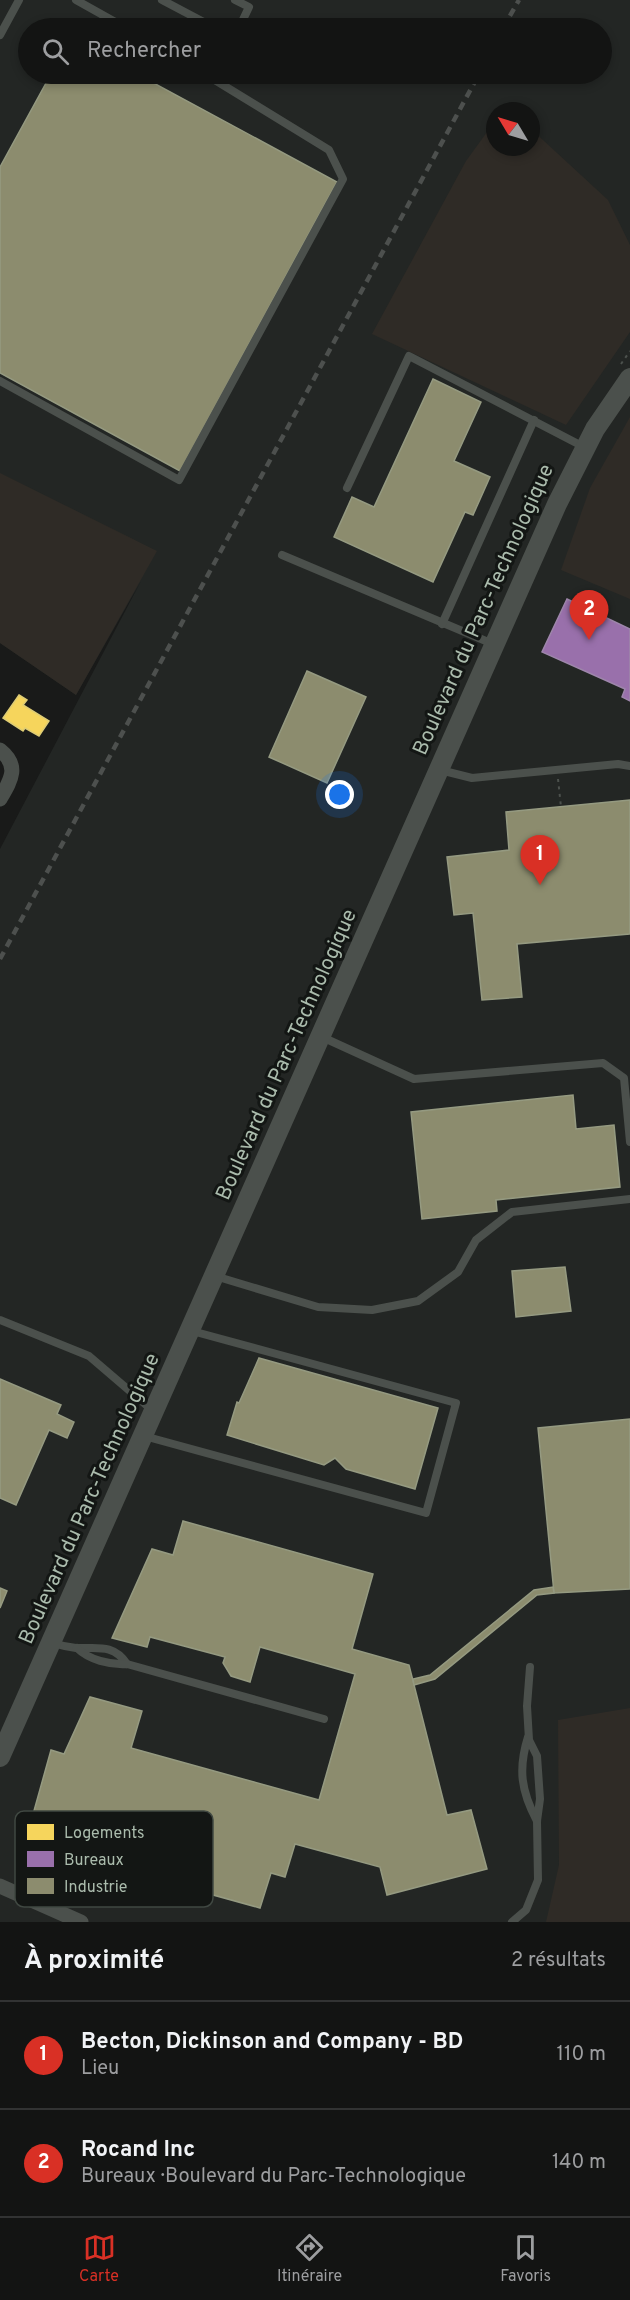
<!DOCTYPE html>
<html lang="fr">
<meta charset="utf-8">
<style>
:root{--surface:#131413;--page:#1c1d1c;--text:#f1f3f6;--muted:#9d9ea0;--line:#323333;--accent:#d93025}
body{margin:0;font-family:Overpass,sans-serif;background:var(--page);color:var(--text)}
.compass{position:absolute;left:486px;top:102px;width:54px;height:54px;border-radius:50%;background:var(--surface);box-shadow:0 3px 9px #0003;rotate:308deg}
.you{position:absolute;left:340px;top:795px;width:21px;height:21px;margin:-15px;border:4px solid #fff;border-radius:50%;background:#1a73e8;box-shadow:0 0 0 9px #1a73e833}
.badge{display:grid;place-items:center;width:39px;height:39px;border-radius:50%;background:var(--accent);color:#fff;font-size:20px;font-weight:700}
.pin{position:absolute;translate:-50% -50px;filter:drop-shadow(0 2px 3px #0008)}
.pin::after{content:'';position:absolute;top:32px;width:21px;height:18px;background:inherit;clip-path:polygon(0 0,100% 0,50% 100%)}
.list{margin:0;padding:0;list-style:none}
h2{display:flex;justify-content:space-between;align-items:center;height:78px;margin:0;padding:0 24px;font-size:26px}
h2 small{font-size:20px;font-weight:400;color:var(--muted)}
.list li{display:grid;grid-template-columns:39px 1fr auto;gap:18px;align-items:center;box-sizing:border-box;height:108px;padding:0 24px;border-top:2px solid var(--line)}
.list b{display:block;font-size:22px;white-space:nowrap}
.list p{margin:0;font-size:20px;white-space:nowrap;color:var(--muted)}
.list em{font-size:20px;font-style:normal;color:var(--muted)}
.icon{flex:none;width:33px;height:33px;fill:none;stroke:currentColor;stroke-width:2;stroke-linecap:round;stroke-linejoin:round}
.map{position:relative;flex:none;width:630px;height:1922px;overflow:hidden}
.search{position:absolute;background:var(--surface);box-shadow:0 3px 9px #0003;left:18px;right:18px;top:18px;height:66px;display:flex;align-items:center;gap:15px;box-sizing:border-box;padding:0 21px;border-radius:33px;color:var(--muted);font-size:22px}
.sheet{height:294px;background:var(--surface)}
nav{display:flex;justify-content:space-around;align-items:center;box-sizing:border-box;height:84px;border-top:2px solid var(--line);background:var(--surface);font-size:16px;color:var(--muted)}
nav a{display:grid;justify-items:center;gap:3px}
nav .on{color:var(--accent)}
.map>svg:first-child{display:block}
.built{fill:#232624;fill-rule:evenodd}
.green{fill:#2f2b26}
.homes{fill:#f6d55c;stroke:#dfcd74;stroke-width:1.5}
.offices{fill:#9970ab;stroke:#9e86ab;stroke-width:1.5}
.industry{fill:#8c8c6e;stroke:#959a81;stroke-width:1.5}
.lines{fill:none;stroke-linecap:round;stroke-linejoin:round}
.path{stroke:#4c514d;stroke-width:2;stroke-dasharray:3 4.5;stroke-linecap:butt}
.service{stroke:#4b504c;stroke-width:8}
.minor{stroke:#4b504c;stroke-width:15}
.tertiary{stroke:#4b504c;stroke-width:20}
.rail{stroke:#4d504e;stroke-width:4.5;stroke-dasharray:8 6;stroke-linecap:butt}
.labels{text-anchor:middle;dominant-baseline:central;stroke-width:6;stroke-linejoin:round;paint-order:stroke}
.street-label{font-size:21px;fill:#aabbac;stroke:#131614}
.key{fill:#131614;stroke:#404842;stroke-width:1.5}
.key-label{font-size:16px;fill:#aabbac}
</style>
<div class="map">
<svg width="630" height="1922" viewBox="0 0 630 1922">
<rect width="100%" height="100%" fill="#191a19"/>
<!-- built -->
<path class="built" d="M 0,0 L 630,0 L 630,1922 L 0,1922 L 0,849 L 141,581 L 76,695 L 0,643 ZM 28,28 L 602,28 L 602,74 L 28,74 ZM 495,111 L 531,111 L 531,147 L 495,147 Z"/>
<!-- green -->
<g class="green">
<polygon points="495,121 495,147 531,147 531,129 608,200 630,245 630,332 566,425 372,334 466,161"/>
<polygon points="630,417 630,599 561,570 590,488"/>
<polygon points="0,473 157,551 76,695 0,643"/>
<polygon points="630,1708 630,1922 546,1922 559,1865 558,1720"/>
</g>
<!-- homes -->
<polygon class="homes" points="19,695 27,700 23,705 49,721 39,736 25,728 23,731 3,718"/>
<!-- offices -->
<polygon class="offices" points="567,599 630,629 630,701 622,697 625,689 542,652"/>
<!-- industry -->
<g class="industry">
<polygon points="51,74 137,74 337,182 180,471 0,373 0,167"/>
<polygon points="433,379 481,402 454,461 490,477 473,515 465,512 433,582 334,537 352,497 374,507"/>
<polygon points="307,671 366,697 327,783 269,757"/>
<polygon points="630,800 630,934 517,944 522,997 482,1000 473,913 454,915 447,857 509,850 506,812"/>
<polygon points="573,1095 576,1129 614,1125 620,1187 496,1200 497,1211 422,1219 411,1112"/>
<polygon points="565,1267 571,1311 516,1317 512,1271"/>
<polygon points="259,1358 438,1408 415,1489 346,1469 335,1458 324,1465 227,1435 237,1402 239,1403"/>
<polygon points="0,1379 61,1405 57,1414 74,1422 67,1438 49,1430 16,1505 0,1498"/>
<polygon points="630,1419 630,1589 554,1593 538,1428"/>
<polygon points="183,1521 373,1574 352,1649 409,1665 447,1815 471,1810 487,1869 387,1895 380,1867 295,1844 285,1877 271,1873 260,1908 25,1843 51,1750 64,1754 90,1697 142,1711 131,1748 319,1800 355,1674 260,1647 250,1682 231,1676 223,1663 225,1657 150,1637 147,1647 112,1638 152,1549 173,1555"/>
<polygon points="553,1587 554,1593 537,1595 435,1679 414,1685 413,1679 430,1675 534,1590"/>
<polygon points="0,1588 7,1591 0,1608"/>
</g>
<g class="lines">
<!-- path -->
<g class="path">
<polyline points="621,364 630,351"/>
<polyline points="558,779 561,807"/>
</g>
<!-- service -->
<g class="service">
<polyline points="76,0 126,28"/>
<polyline points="162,0 215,28"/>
<polyline points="235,0 249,7 239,28"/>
<polyline points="0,35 19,0"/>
<polyline points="0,381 179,480 343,179 329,150 205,74"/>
<polyline points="347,488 409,356 584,447"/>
<polyline points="282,555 493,644"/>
<polyline points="442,624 534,420"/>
<polyline points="440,770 472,778 618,764 630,766"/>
<polyline points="322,1037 414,1079 603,1063 624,1078 630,1142"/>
<polyline points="215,1276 318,1307 372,1310 418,1301 458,1272 476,1240 512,1212 630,1199"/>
<polyline points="0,1320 89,1356 152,1410"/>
<polyline points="144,1436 426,1513 456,1403 192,1331"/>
<path d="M 52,1643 C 59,1645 68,1647 76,1648 C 96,1649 113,1643 127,1664"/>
<path d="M 77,1648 C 89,1660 110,1665 127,1664 L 324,1719"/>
<path d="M 528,1737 C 518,1769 521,1791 537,1821"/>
<polyline points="512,1922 526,1910 538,1880 537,1821 540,1799 537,1756 529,1740 527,1706 530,1667"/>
</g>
<!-- minor -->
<g class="minor">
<path d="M 0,750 C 20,766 11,780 0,799"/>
<polyline points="0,1886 81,1922"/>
</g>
<!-- tertiary -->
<polyline class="tertiary" points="0,1757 557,504 595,429 630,378"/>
<!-- rail -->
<g class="rail">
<polyline points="503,28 519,0"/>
<polyline points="0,959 479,74"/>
</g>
</g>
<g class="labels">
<!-- street labels -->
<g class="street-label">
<text transform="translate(484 610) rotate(-66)">Boulevard du Parc-Technologique</text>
<text transform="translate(287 1055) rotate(-66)">Boulevard du Parc-Technologique</text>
<text transform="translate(90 1499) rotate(-66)">Boulevard du Parc-Technologique</text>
</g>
</g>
<!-- legend -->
<rect x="15" y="1811" width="198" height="96" rx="9" class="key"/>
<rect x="27" y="1824" width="27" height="16" fill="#f6d55c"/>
<rect x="27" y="1851" width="27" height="16" fill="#9970ab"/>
<rect x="27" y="1878" width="27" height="16" fill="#8c8c6e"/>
<g class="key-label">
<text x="64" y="1838">Logements</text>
<text x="64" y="1865">Bureaux</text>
<text x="64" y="1892">Industrie</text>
</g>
</svg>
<svg class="compass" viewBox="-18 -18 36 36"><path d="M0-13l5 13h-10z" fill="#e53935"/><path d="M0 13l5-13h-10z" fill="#9d9ea0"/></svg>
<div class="you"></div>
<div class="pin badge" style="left:540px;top:885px">1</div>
<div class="pin badge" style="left:589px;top:640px">2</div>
<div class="search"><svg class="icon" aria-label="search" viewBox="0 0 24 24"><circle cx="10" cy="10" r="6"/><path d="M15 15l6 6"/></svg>Rechercher</div>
</div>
<section class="sheet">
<h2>À proximité<small>2 résultats</small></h2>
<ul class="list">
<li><span class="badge">1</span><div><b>Becton, Dickinson and Company - BD</b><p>Lieu</p></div><em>110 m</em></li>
<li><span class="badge">2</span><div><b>Rocand Inc</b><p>Bureaux · Boulevard du Parc-Technologique</p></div><em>140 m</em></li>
</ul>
</section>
<nav>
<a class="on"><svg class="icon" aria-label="map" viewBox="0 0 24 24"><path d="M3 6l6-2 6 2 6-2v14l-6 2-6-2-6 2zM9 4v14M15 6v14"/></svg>Carte</a>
<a><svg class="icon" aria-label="directions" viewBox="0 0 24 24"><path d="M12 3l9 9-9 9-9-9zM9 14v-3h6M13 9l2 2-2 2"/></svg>Itinéraire</a>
<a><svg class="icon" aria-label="saved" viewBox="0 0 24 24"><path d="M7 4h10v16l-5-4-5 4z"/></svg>Favoris</a>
</nav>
